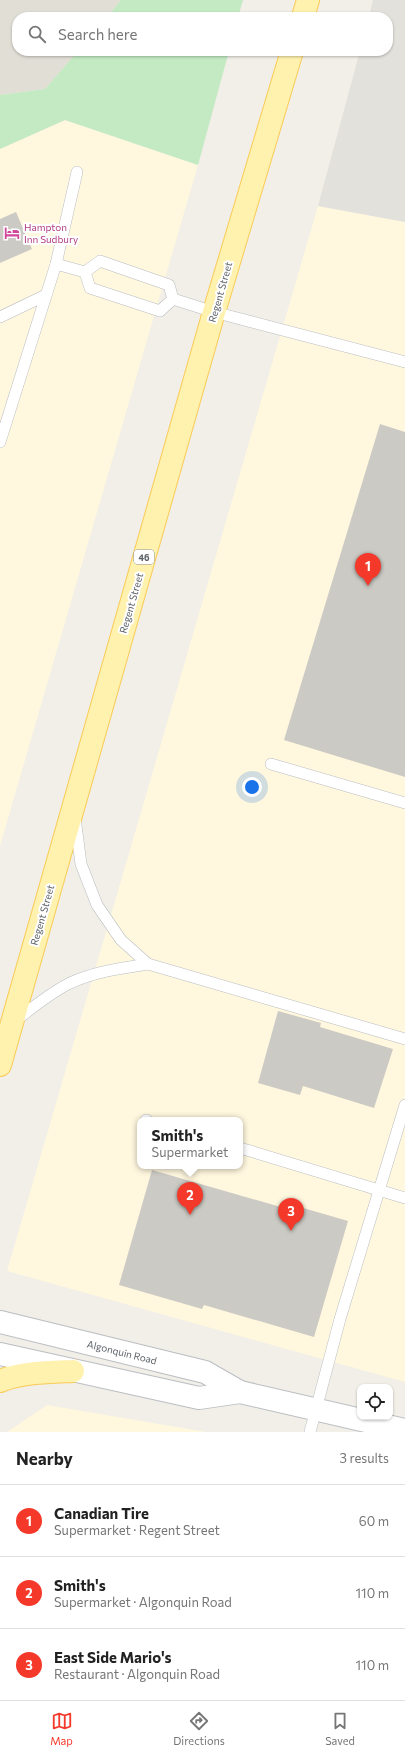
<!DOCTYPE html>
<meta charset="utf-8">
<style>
:root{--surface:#fff;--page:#f6f6f6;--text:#222;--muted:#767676;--line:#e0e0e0;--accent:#f4382a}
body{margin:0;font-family:Commissioner,sans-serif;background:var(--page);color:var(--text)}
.controls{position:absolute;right:12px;bottom:12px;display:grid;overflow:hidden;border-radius:8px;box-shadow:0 1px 3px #0004}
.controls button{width:36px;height:36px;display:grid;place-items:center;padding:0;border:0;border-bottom:1px solid var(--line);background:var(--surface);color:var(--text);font:20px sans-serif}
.you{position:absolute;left:252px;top:787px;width:14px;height:14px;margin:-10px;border:3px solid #fff;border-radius:50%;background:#1a73e8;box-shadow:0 0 0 6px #1a73e833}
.badge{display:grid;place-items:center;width:26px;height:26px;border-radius:50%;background:var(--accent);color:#fff;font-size:13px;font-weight:700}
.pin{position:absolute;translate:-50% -33px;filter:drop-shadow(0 1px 2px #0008)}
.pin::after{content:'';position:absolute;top:21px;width:14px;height:12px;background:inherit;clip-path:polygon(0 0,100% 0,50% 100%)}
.popup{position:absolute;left:137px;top:1117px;width:106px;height:52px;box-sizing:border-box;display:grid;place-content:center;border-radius:8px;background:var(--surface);filter:drop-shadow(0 1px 3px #0005);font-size:13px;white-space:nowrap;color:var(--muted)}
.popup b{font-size:15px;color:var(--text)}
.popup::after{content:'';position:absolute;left:50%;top:100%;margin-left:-8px;border:8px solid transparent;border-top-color:var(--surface)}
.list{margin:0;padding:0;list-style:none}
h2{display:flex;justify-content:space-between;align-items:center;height:52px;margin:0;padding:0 16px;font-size:17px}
h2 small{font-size:13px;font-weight:400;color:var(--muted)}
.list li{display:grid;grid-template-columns:26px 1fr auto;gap:12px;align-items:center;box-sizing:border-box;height:72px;padding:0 16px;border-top:1px solid var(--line)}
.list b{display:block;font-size:15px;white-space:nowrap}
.list p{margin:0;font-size:13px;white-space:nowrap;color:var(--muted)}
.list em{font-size:13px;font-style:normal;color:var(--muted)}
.icon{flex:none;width:22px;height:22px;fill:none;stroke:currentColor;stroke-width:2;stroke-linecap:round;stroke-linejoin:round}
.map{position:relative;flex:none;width:405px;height:1432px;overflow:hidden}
.search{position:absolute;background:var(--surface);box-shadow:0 1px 3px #0004;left:12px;right:12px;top:12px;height:44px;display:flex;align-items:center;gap:10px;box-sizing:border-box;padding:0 14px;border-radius:16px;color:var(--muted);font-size:15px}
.sheet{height:268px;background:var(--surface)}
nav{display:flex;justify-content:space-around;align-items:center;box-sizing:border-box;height:56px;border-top:1px solid var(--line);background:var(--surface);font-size:11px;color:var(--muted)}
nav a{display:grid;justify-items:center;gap:2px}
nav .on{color:var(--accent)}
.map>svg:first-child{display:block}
.commercial{fill:#fff7de;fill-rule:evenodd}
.industrial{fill:#e2e1db}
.education{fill:#e1ded5}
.green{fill:#c3eac2}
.building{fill:#cccac4}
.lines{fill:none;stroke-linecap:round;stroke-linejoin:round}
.lane-casing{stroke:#b9bdc1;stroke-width:12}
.secondary-casing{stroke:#babec3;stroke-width:24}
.primary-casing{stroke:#facb57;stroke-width:24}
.lane{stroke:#fff;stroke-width:11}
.secondary{stroke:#fff;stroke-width:22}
.primary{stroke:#fff1ae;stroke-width:22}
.labels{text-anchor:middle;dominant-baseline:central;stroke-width:4;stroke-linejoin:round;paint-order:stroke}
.shield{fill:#fff;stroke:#8e9295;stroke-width:1}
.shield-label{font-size:9px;font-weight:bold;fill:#5e6368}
.hotel-label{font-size:10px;fill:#b23c85;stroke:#fff;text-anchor:start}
.street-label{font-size:10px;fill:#5e6368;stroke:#fff}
</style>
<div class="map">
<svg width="405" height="1432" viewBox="0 0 405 1432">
<rect width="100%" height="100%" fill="#f1efe7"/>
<!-- commercial -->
<g class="commercial">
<polygon points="65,120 198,165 0,846 0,149"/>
<path d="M 318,206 L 405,222 L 405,1382 L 7,1271 ZM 140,1120 L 240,1120 L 240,1166 L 140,1166 Z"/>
<polygon points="47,1405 206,1432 7,1432"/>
</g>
<!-- industrial -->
<polygon class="industrial" points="373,0 405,0 405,222 318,206 360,51 388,51 388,17 369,17"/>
<!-- education -->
<polygon class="education" points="0,0 121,0 107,17 17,17 17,51 78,51 45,89 0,95"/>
<!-- green -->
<g class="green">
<polygon points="121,0 243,0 238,17 107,17"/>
<polygon points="78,51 229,51 198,165 65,120 0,149 0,95 45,89"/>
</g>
<!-- building -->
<g class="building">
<polygon points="16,212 32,249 0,263 0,219"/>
<polygon points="380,424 405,432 405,777 284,740"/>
<polygon points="278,1011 321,1023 320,1027 393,1049 374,1108 303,1086 300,1095 258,1083"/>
<polygon points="152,1170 284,1208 286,1203 348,1221 314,1337 204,1305 202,1309 119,1285"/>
</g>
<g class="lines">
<!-- lane casing -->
<g class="lane-casing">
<g id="lane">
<polyline points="77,172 56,264 85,272"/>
<polyline points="85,272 90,288 160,311 173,299"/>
<polyline points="85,272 100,261 169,285 173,299"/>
<polyline points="173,299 214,312 405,362"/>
<polyline points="0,317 46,295"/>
<polyline points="0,442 56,264"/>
<polyline points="271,764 405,803"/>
<polyline points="75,818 81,864 97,905 121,940 148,964 405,1039"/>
<path d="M 15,1021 C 32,1008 49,994 68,984 C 93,972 121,968 148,964"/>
<polyline points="146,1120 147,1120"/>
<polyline points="240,1148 405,1198"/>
<polyline points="310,1432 340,1319 405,1105"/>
</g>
</g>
<!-- secondary casing -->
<g class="secondary-casing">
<g id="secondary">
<polyline points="0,1322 205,1372 240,1392 405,1430"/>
<polyline points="0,1354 199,1398 240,1392"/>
</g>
</g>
<!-- primary casing -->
<g class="primary-casing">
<g id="primary">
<polyline points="303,17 308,0"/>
<polyline points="0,1065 214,312 292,51"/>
<path d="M 0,1381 C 23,1372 49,1372 73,1371"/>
</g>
</g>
<!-- lane -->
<use href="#lane" class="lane"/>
<!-- secondary -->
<use href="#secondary" class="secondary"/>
<!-- primary -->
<use href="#primary" class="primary"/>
</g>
<!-- icons -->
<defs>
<g id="hotel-bare" transform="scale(1.2)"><path d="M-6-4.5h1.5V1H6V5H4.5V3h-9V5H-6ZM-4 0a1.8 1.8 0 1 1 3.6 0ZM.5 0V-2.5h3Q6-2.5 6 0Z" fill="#d1479c" stroke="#fff" stroke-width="2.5" paint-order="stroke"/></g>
</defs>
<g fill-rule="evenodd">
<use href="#hotel-bare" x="12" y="233"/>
</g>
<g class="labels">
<!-- shield labels -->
<rect class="shield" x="134" y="550" width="20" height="14" rx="3"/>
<g class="shield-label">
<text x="144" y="557">46</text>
</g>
<!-- hotel labels -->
<g class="hotel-label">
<text x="24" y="227">Hampton<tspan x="24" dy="12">Inn Sudbury</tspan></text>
</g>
<!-- street labels -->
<g class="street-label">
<text transform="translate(220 292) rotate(-74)">Regent Street</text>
<text transform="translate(131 603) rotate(-74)">Regent Street</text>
<text transform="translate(42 915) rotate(-74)">Regent Street</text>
<text transform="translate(122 1352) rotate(14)">Algonquin Road</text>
</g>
</g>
</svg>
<div class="controls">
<button><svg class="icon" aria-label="locate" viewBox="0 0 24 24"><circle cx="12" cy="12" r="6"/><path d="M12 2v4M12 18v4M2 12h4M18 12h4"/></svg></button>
</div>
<div class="you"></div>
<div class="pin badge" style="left:368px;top:586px">1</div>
<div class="pin badge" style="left:190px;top:1215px">2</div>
<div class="popup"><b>Smith's</b>Supermarket</div>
<div class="pin badge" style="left:291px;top:1231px">3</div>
<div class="search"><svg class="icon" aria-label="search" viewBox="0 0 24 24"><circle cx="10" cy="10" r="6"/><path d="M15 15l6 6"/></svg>Search here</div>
</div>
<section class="sheet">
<h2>Nearby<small>3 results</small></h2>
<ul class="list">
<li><span class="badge">1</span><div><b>Canadian Tire</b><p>Supermarket · Regent Street</p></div><em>60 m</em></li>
<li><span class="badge">2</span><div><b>Smith's</b><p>Supermarket · Algonquin Road</p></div><em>110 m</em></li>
<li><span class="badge">3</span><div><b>East Side Mario's</b><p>Restaurant · Algonquin Road</p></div><em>110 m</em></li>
</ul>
</section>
<nav>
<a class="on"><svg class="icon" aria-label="map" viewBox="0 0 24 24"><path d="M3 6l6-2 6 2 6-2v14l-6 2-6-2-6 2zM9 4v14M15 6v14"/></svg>Map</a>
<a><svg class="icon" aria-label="directions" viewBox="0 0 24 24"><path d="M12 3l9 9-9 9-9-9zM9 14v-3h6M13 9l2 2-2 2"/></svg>Directions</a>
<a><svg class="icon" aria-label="saved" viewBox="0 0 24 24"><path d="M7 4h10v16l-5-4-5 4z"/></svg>Saved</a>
</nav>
